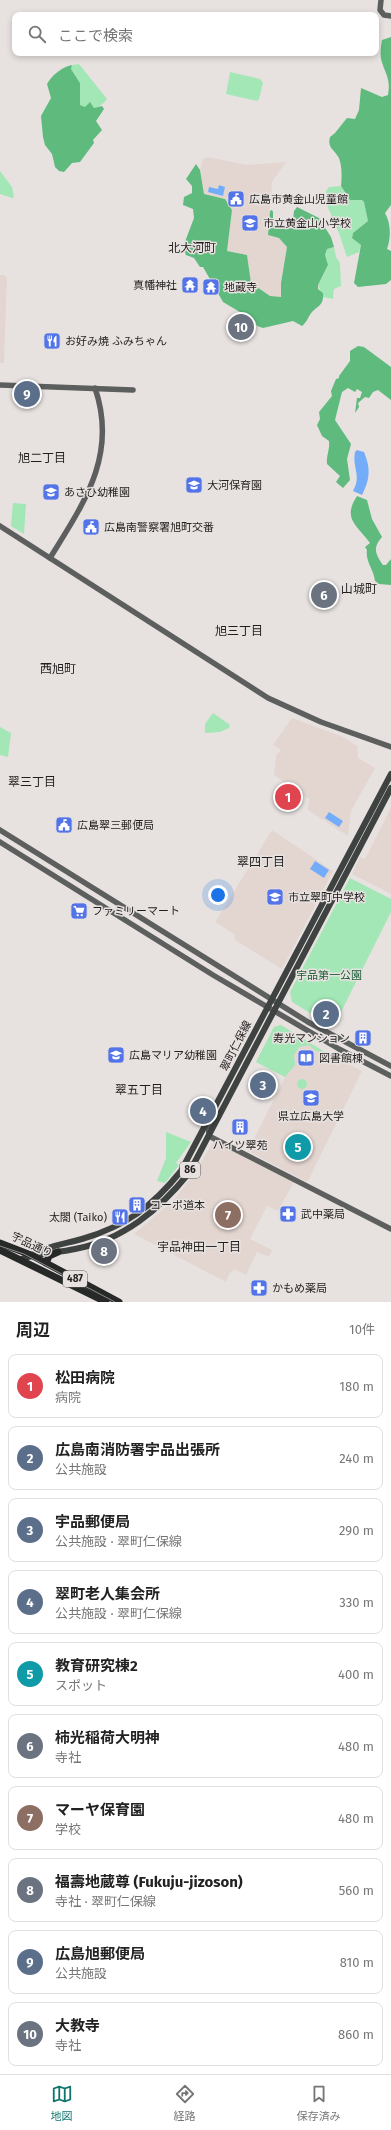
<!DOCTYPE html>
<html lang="ja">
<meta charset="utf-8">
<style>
:root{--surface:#fff;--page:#f6f6f6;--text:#222;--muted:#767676;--line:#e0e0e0;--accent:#0f766e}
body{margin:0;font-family:"Fira Sans","Noto Sans JP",sans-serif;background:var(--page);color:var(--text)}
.you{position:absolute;left:218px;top:895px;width:14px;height:14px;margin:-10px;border:3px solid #fff;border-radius:50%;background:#1a73e8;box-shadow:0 0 0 6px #1a73e833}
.badge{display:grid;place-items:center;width:26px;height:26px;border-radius:50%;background:var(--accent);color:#fff;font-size:13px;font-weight:700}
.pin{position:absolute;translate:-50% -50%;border:2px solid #fff;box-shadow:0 1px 4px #0006}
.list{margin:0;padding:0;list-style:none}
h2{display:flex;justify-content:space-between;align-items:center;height:52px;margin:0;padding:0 16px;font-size:17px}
h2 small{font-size:13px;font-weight:400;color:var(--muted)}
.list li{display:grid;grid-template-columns:26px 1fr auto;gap:12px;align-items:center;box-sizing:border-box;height:64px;margin:0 8px 8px;padding:0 8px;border:1px solid var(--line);border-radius:8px}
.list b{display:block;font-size:15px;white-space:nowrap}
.list p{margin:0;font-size:13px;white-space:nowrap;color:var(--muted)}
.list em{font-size:13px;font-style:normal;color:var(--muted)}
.icon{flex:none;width:22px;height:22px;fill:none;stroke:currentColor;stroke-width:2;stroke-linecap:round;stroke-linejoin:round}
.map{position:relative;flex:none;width:391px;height:1302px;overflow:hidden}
.search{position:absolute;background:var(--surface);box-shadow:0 2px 6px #0003;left:12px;right:12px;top:12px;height:44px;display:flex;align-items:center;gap:10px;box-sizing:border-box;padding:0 14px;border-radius:8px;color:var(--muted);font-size:15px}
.sheet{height:772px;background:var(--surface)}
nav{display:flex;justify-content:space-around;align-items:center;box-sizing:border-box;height:56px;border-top:1px solid var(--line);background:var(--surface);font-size:11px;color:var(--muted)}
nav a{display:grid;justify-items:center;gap:2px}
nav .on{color:var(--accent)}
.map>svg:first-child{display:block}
.built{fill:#e3d6d1}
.green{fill:#a3e7b6}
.forest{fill:#5ebb7d}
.water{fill:#73adf9}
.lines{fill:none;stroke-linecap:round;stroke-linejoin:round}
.secondary{stroke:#5c5f5e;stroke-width:5.5}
.primary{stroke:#3e4240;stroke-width:6}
.highway{stroke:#262928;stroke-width:7}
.tram{stroke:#8e8a89;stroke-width:1}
.labels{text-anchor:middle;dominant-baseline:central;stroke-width:3;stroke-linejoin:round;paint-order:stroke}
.shield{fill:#e7e2e0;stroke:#5c5a58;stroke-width:1}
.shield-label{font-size:10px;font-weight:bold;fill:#211f1e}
.poi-label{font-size:11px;fill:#211f1e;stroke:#e7e2e0;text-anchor:start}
.park-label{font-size:11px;fill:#1c5e36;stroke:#e7e2e0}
.street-label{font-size:11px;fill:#211f1e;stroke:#e7e2e0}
.neighbourhood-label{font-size:12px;fill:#211f1e;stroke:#e7e2e0}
</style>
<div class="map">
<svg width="391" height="1302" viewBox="0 0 391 1302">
<rect width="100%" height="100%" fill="#e7e2e0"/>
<!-- built -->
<g class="built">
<polygon points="207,157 247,165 286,162 272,182 268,235 279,238 287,247 281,283 281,298 270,296 251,283 247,255 227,251 232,210 225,199 204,194 200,170 203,159"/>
<polygon points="0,275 4,275 7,278 4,363 0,363"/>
<polygon points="292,718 341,736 357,746 358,758 375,768 351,811 348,836 308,810 309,799 274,775 276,755 281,750 273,745"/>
<polygon points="391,807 391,894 352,874 360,857 365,859"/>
<polygon points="272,830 333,871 282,969 235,940 234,934 215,922"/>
<polygon points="281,1025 328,1054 362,1071 308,1181 305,1181 248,1151 285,1077 256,1062 274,1027"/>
<polygon points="214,1141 294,1182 278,1211 267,1206 250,1239 272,1250 269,1257 257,1252 246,1275 234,1269 229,1274 226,1282 134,1234 173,1201 192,1176"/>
</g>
<!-- green -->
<g class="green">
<path d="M 79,64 L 107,99 C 101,108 89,112 80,105 L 80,83 L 71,69 L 72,65 Z"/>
<polygon points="230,72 260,79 263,83 259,99 257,101 226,94"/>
<polygon points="0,171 12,187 14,197 12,198 0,194"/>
<path d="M 341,186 C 346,196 351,201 362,200 L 364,202 L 368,221 L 353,233 L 352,237 L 361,245 L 359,252 L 347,257 L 339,233 L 326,203 L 326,191 L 329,187 Z"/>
<polygon points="334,247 336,257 340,263 341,286 334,289 333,299 323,297 318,285 328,266 325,255 327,249"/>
<polygon points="13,503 26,504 24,534 11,526"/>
<polygon points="213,713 230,725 229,728 220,732 205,733 205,724"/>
<polygon points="0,727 11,733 8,757 0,755"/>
<polygon points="350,878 391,899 391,912 341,1012 321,1002 315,1016 292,1002 290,992"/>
<polygon points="281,1025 328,1054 316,1051 309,1045 299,1047 294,1055 295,1065 285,1077 256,1062 274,1027"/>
<circle cx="302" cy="1084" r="5"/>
<polygon points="166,1132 191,1142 176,1163 179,1165 165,1183 157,1181 166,1158"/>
</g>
<!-- forest -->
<g class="forest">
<path d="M 391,37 L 391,205 L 385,213 C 391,223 391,238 387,249 L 391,251 L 391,280 L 386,284 L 358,287 L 354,283 L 361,245 L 352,238 L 353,233 L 368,221 L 364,202 L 362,200 L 350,200 L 341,186 C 342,177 342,166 339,158 C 334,149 327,148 330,137 L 335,133 L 347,118 L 355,119 L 359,110 L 361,88 L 382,97 L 388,95 C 391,78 385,74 381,59 C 380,53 381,46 382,40 Z"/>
<path d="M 72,65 L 71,69 L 80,83 L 80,105 L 85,107 L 90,102 L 94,108 L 102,106 L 104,109 L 96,121 L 102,130 L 93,140 L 94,143 L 80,162 L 72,163 L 64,172 L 59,171 L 55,167 L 52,154 L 45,145 L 43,137 L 41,116 L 51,98 L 47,84 C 52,75 62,67 72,65 Z"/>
<path d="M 196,164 L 200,170 L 204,194 L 225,199 L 232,210 L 227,251 L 247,255 L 251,283 L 270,296 L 281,297 L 281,283 L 287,247 L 279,238 L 268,235 L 270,211 L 272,210 L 273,212 L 273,226 L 278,229 L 292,228 L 294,211 L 297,207 L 319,218 L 331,237 L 334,247 L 327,249 L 325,255 L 328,265 L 318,285 L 318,289 L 323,293 C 324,305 319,305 312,312 C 308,317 307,322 302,326 L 293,321 L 263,328 L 257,326 L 255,321 L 223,302 L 203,267 L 200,267 L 194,258 L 186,255 L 183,247 L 194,218 L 193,209 L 183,205 L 184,197 L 192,193 L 192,186 L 186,179 Z"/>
<path d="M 358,346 L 364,347 L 391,367 L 391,400 L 378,390 L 373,392 L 369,398 L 365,397 L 358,403 L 359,407 L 355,413 L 357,398 L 360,398 L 362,392 L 357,389 L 355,392 L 348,388 L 342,392 L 335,420 L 351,444 L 347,459 L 350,480 L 343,488 L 336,482 L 340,476 L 327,464 C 326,456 330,450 329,441 L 322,436 L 317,425 L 320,419 L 319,412 L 332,396 L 331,391 L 336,379 L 339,378 L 339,376 L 350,361 L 350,351 Z"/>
<path d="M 357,496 L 367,500 L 372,519 L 382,537 C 372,548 376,555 383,565 L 386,565 L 391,559 L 391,585 L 379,584 L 375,581 C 374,570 365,561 367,550 L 365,547 L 370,543 C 357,525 342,519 357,496 Z"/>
</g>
<!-- water -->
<g class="water">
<polygon points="219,185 225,187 223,196 208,192 209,187 218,189"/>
<path d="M 357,450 L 364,452 C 371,469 370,479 362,495 L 353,491 C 362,475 352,469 355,452 Z"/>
<polygon points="329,812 343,821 339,827 325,818"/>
<polygon points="315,861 329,870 324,878 310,869"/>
</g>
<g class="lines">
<!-- secondary -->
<g class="secondary">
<polyline points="381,0 380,10 384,15 391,16"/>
<polyline points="0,385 133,390"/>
<polyline points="0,526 268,698 321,722 391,747"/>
<path d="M 50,558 C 84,503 118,455 95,388"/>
<polyline points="0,830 308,1022 391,1066"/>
<polyline points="0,842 213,975 339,1049 391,1076"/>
<polyline points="208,1123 209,1136 391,1229"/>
</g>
<!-- primary -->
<g class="primary">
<path d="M 34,1254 C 50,1245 65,1244 82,1239 C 126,1226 152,1207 181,1171 L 391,774"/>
<path d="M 21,1259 C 38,1253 57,1253 75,1249 C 123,1240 159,1210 189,1173 L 391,788"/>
</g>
<!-- highway -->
<g class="highway">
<polyline points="0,1243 31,1255 119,1302"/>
<polyline points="0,1250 106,1302"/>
<polyline points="46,1263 49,1256 58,1252"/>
</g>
<!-- tram -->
<polyline class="tram" points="0,1246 24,1254 115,1302"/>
</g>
<!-- icons -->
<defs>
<g id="civic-square" transform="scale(0.9)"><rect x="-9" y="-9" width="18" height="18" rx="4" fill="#5373e8" stroke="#e7e2e0"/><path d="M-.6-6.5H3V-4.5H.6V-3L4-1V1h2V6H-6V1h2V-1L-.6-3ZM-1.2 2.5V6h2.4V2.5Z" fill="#fff"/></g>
<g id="school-square" transform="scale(0.9)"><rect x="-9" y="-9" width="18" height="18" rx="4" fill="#5373e8" stroke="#e7e2e0"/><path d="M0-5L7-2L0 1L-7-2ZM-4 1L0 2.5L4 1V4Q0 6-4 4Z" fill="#fff"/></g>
<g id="temple-square" transform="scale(0.9)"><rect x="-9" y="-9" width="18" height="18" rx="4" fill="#5373e8" stroke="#e7e2e0"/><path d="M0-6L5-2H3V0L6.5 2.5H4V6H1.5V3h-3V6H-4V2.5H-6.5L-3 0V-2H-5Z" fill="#fff"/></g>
<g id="restaurant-square" transform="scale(0.9)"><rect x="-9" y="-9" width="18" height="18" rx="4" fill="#5373e8" stroke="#e7e2e0"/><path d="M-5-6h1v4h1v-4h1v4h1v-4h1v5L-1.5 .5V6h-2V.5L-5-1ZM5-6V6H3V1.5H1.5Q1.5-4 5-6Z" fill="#fff"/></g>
<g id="supermarket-square" transform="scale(0.9)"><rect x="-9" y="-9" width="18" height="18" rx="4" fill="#5373e8" stroke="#e7e2e0"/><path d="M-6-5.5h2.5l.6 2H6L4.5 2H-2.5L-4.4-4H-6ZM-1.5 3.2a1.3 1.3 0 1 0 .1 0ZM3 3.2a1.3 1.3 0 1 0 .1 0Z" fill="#fff"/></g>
<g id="building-square" transform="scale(0.9)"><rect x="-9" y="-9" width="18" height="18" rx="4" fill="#5373e8" stroke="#e7e2e0"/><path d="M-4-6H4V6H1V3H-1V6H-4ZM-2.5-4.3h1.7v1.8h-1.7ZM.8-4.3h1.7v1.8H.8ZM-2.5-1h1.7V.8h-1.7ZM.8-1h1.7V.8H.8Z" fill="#fff"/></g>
<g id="library-square" transform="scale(0.9)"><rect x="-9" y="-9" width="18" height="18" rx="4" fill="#5373e8" stroke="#e7e2e0"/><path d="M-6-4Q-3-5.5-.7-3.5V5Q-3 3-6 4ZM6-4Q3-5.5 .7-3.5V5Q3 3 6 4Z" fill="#fff"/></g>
<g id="university-square" transform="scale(0.9)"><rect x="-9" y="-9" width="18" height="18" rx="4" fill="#5373e8" stroke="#e7e2e0"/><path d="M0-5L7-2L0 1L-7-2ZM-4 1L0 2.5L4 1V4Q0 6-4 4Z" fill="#fff"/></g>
<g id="pharmacy-square" transform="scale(0.9)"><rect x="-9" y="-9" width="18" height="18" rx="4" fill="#5373e8" stroke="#e7e2e0"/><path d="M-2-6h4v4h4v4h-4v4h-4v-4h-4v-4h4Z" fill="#fff"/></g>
</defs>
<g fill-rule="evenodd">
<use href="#civic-square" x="236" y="199"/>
<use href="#school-square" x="250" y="223"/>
<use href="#temple-square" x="190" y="285"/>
<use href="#temple-square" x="211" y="287"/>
<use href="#restaurant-square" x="52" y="341"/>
<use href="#school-square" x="194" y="485"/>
<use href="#school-square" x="51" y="492"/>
<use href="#civic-square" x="91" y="527"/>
<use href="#civic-square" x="64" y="825"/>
<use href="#school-square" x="275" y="897"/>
<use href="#supermarket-square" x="79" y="911"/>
<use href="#building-square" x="363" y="1038"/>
<use href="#school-square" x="116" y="1055"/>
<use href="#library-square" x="306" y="1058"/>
<use href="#university-square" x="311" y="1098"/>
<use href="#building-square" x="240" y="1127"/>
<use href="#building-square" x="137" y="1205"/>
<use href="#pharmacy-square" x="288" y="1214"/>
<use href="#restaurant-square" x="120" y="1217"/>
<use href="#pharmacy-square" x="259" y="1288"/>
</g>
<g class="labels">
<!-- shield labels -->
<g class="shield">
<rect x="180" y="1162" width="20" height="16" rx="3"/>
<rect x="63" y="1271" width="24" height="16" rx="3"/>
</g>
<g class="shield-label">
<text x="190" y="1170">86</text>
<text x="75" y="1279">487</text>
</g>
<!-- poi labels -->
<g class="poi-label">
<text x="249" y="199">広島市黄金山児童館</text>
<text x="263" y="223">市立黄金山小学校</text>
<text x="177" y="285" text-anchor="end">真幡神社</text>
<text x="224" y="287">地蔵寺</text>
<text x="65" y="341">お好み焼 ふみちゃん</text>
<text x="207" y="485">大河保育園</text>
<text x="64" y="492">あさひ幼稚園</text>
<text x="104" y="527">広島南警察署旭町交番</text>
<text x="77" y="825">広島翠三郵便局</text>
<text x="288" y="897">市立翠町中学校</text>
<text x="92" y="911">ファミリーマート</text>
<text x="350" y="1038" text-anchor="end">寿光マンション</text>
<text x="129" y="1055">広島マリア幼稚園</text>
<text x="319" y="1058">図書館棟</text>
<text x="311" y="1116" text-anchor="middle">県立広島大学</text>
<text x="240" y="1145" text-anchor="middle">ハイツ翠苑</text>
<text x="150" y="1205">コーポ道本</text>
<text x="301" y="1214">武中薬局</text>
<text x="107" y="1217" text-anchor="end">太閤 (Taiko)</text>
<text x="272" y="1288">かもめ薬局</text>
</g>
<!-- park labels -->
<g class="park-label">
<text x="329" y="975">宇品第一公園</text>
</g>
<!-- street labels -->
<g class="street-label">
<text transform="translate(236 1046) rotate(-63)">翠町仁保線</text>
<text transform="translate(32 1245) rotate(25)">宇品通り</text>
</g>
<!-- neighbourhood labels -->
<g class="neighbourhood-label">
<text x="192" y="248">北大河町</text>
<text x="42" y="458">旭二丁目</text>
<text x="359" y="589">山城町</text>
<text x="239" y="631">旭三丁目</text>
<text x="58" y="669">西旭町</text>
<text x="32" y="782">翠三丁目</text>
<text x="261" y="862">翠四丁目</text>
<text x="139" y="1090">翠五丁目</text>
<text x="199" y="1247">宇品神田一丁目</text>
</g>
</g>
</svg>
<div class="you"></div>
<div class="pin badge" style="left:288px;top:797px;background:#e0444e">1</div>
<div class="pin badge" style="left:326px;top:1014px;background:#5c6f8a">2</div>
<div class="pin badge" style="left:263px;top:1085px;background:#5c6f8a">3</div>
<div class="pin badge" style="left:203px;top:1111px;background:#5c6f8a">4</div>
<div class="pin badge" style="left:298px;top:1147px;background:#0f9aa8">5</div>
<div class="pin badge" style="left:324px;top:595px;background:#6b7280">6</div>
<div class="pin badge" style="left:228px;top:1215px;background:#8d6e63">7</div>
<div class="pin badge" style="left:104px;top:1251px;background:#6b7280">8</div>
<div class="pin badge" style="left:27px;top:394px;background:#5c6f8a">9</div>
<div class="pin badge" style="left:241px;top:327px;background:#6b7280">10</div>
<div class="search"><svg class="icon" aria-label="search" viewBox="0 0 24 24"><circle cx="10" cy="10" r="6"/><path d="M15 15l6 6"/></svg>ここで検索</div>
</div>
<section class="sheet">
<h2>周辺<small>10件</small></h2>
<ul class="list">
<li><span class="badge" style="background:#e0444e">1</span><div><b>松田病院</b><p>病院</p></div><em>180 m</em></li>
<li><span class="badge" style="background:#5c6f8a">2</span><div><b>広島南消防署宇品出張所</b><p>公共施設</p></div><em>240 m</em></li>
<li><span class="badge" style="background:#5c6f8a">3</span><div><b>宇品郵便局</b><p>公共施設 · 翠町仁保線</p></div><em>290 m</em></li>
<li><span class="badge" style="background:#5c6f8a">4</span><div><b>翠町老人集会所</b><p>公共施設 · 翠町仁保線</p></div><em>330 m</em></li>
<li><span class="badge" style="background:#0f9aa8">5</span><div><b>教育研究棟2</b><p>スポット</p></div><em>400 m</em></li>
<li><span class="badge" style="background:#6b7280">6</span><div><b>柿光稲荷大明神</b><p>寺社</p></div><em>480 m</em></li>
<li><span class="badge" style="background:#8d6e63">7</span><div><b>マーヤ保育園</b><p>学校</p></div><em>480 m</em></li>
<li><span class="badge" style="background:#6b7280">8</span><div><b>福壽地蔵尊 (Fukuju-jizoson)</b><p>寺社 · 翠町仁保線</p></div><em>560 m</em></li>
<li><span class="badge" style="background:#5c6f8a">9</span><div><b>広島旭郵便局</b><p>公共施設</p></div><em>810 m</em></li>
<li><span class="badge" style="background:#6b7280">10</span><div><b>大教寺</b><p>寺社</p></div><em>860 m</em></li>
</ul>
</section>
<nav>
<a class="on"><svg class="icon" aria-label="map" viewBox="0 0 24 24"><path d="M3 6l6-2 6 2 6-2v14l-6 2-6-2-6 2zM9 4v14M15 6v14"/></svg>地図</a>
<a><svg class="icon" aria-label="directions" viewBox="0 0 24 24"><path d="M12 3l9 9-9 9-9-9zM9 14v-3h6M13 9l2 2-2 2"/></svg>経路</a>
<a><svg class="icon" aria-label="saved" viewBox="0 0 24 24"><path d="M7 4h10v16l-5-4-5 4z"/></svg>保存済み</a>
</nav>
